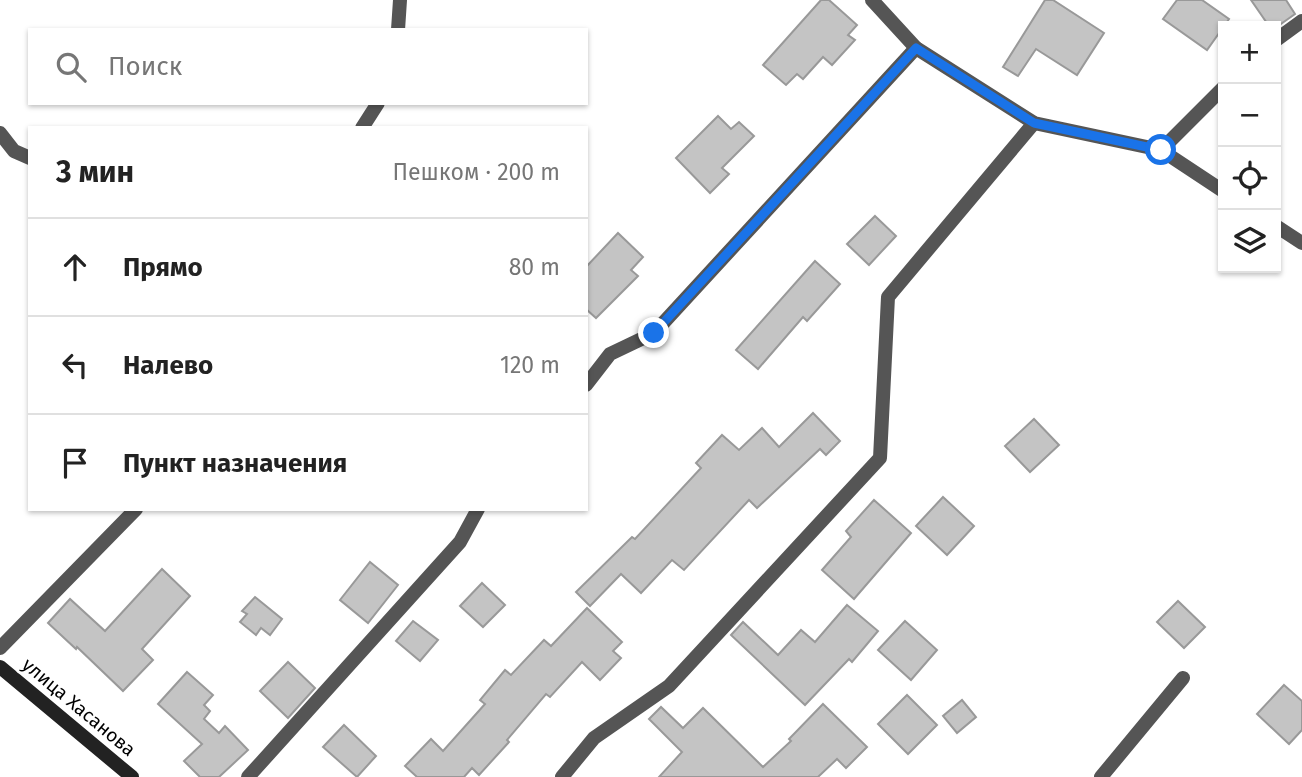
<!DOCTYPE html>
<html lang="ru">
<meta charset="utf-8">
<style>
:root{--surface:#fff;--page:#f2f2f2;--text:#222;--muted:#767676;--line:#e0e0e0}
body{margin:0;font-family:"Fira Sans",sans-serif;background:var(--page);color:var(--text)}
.controls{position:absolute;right:21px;top:21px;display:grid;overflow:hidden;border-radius:0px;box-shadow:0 2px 5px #0004}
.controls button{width:63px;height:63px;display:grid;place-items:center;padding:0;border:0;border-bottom:2px solid var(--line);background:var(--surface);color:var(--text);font:35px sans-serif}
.stop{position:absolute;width:21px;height:21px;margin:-16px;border:5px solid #1a73e8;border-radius:50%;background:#fff}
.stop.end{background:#1a73e8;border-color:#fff;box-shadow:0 2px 7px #0008}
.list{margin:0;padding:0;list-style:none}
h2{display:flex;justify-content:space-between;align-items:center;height:91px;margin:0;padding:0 28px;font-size:30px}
h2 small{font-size:23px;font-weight:400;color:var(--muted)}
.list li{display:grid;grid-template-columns:46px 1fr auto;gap:21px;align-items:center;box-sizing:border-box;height:98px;padding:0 28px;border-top:2px solid var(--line)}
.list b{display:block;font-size:26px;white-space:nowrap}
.list em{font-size:23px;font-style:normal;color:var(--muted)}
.icon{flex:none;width:38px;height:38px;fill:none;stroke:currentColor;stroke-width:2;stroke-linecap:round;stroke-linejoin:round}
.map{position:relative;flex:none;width:1302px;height:777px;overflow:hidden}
.search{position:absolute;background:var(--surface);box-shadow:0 2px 5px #0004;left:28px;top:28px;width:560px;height:77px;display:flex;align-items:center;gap:18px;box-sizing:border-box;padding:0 24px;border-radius:0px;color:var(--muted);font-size:26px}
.panel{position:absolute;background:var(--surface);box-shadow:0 2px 5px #0004;left:28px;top:126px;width:560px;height:385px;border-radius:0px}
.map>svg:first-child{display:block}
.building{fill:#c4c4c4;stroke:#999;stroke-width:2}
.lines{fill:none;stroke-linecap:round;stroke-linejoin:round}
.street{stroke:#555;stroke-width:14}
.secondary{stroke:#222;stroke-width:14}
.route{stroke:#1a73e8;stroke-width:9}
.labels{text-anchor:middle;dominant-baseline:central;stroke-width:5;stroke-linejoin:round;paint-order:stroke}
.street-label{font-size:19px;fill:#000;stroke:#fff}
</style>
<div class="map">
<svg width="1302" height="777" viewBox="0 0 1302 777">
<rect width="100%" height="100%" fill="#fff"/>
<!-- building -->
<g class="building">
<polygon points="821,0 829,0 857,25 848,35 855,40 832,65 823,57 803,79 797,74 786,85 763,65"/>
<polygon points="1045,0 1053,0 1104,33 1077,75 1036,49 1018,76 1003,67"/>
<polygon points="1177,0 1202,0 1229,19 1207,50 1163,19"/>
<polygon points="1251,0 1286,0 1295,14 1278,26 1269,26"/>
<polygon points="718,116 731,129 739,122 754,136 722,168 729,174 710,193 676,158"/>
<polygon points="875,216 896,236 869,265 847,244"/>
<polygon points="618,233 643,257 631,270 638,276 596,318 586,309 586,267"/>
<polygon points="815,261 840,284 807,321 803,317 758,369 736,350"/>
<polygon points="813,413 840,441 826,455 820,449 757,508 749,500 684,570 672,560 641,593 621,574 590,606 576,592 632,537 635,539 701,468 696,463 722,435 739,450 762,428 779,447"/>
<polygon points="1034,419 1059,445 1030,472 1005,446"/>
<polygon points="943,497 974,526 947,555 916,526"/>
<polygon points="874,500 911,533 854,599 822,570 851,537 846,531"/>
<polygon points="370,562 398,585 368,623 340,600"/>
<polygon points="162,569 190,596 142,649 153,660 123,691 77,647 76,649 48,623 70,599 105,631"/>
<polygon points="482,583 505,605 483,627 460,606"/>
<polygon points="255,597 282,619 270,635 261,628 256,635 240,622 247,614 242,611"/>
<polygon points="1178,601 1205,627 1184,648 1157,622"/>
<polygon points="847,605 878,631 852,662 849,659 805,705 731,635 743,622 778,655 801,630 815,642"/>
<polygon points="587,608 622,642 613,651 621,658 600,680 582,662 550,697 546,694 507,740 509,742 479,775 472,768 464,777 417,777 405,766 431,739 443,751 485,704 480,700 505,670 511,675 544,640 551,646"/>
<polygon points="413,621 438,640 420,661 396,641"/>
<polygon points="905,621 937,650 911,680 878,650"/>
<polygon points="288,662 315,688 288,718 260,691"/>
<polygon points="187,672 213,695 204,705 210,711 204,719 219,733 225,726 248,750 219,777 200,777 184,761 202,744 158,704"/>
<polygon points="1284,685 1302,701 1302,730 1289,744 1257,714"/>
<polygon points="907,695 937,725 908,754 878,724"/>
<polygon points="962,700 976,717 957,733 943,716"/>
<polygon points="823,704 867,747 846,768 837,759 818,777 659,777 682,752 649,719 661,707 683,728 703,708 763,767 791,741 789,739"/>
<polygon points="344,725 376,756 357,777 323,747"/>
</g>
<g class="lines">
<!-- street -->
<g class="street">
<polyline points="872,0 916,48 1034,123 1161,150"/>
<polyline points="398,30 400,0"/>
<polyline points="1276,40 1302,21"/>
<polyline points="1223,88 1161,150 1223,191"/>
<polyline points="362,128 378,103"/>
<polyline points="0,133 14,151 30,158"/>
<polyline points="1276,226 1302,243"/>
<polyline points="586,385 610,354 654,333 916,48"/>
<polyline points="0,648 136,509"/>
<polyline points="248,777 460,542 478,509"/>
<polyline points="562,777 594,738 669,686 880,458 888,297 1034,123"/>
<polyline points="1101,777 1183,678"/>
</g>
<!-- secondary -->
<polyline class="secondary" points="0,667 132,777"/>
</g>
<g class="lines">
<!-- route -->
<polyline class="route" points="654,333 916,48 1034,123 1161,150"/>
</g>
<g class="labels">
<!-- street labels -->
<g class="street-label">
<text transform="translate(79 707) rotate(40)">улица Хасанова</text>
</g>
</g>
</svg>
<div class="controls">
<button>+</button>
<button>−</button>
<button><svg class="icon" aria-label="locate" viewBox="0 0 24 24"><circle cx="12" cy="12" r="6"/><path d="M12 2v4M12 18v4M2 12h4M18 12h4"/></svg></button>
<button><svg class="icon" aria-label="layers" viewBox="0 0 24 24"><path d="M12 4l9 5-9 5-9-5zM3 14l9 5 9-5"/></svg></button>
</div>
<div class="stop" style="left:1161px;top:150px"></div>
<div class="stop end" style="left:654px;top:333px"></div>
<div class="search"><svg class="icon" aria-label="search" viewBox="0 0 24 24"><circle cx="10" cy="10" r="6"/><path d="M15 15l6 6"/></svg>Поиск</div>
<section class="panel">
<h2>3 мин<small>Пешком · 200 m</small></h2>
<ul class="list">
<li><svg class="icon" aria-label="ahead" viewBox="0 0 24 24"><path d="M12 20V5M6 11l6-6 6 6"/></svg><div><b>Прямо</b></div><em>80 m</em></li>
<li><svg class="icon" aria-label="left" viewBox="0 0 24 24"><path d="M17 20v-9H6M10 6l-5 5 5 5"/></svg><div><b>Налево</b></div><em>120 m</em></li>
<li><svg class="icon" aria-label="arrive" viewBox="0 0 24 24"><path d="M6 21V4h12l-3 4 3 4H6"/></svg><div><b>Пункт назначения</b></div></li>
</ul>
</section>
</div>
